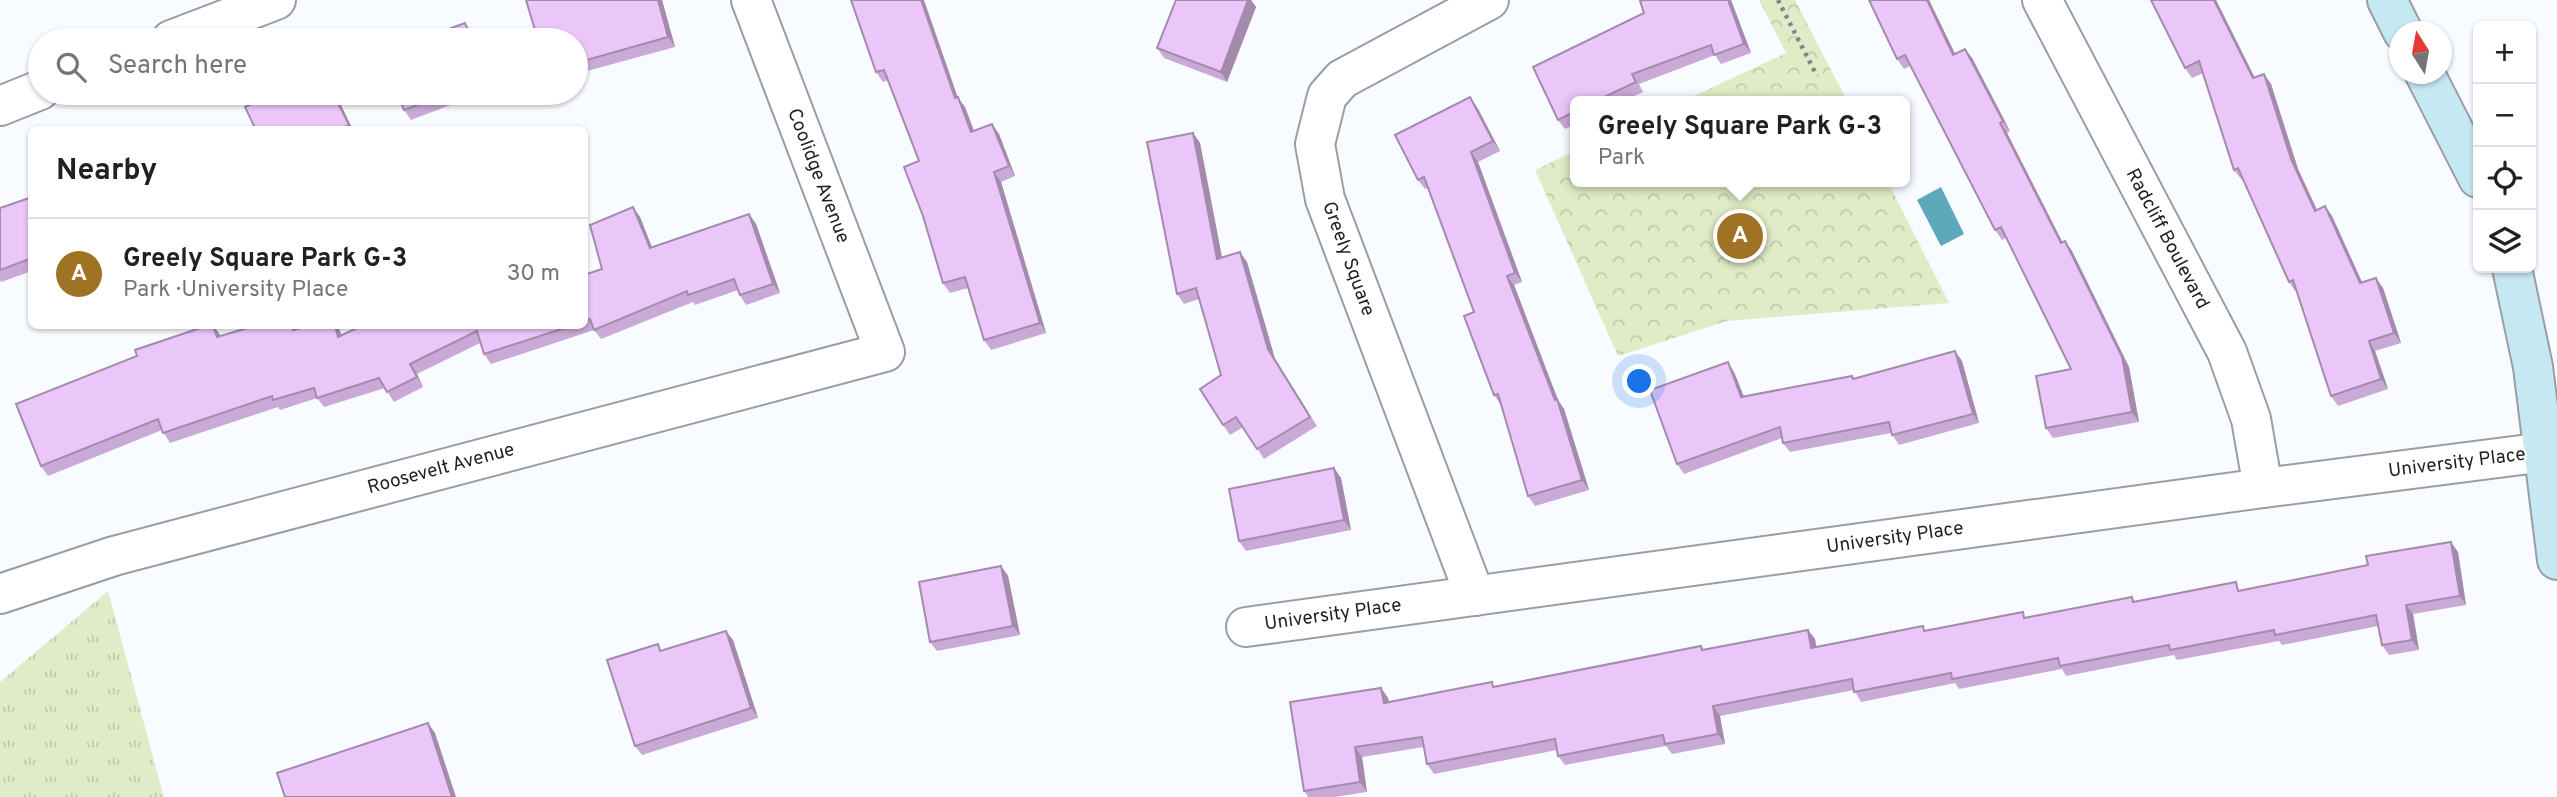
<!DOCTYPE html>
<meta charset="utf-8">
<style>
:root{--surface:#fff;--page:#f6f6f6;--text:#202124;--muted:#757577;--line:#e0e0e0;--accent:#a07224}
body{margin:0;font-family:Overpass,sans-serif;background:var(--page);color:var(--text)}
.controls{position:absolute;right:21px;top:21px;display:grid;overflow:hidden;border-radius:10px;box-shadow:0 2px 5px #0004}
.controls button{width:63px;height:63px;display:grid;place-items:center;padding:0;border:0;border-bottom:2px solid var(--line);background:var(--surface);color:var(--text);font:35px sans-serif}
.compass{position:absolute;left:2389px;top:21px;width:63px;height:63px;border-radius:50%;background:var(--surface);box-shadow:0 2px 5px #0004;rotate:349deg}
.you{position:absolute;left:1640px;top:382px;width:24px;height:24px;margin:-18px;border:5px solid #fff;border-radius:50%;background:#1a73e8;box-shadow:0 0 0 10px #1a73e833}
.badge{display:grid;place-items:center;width:46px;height:46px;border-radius:50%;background:var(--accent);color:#fff;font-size:23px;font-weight:700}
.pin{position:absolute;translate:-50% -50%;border:4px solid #fff;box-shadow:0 2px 7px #0006}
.popup{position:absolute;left:1570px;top:96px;width:340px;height:91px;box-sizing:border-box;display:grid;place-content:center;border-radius:10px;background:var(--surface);filter:drop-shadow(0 2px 5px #0005);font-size:23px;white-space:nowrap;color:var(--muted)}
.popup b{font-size:26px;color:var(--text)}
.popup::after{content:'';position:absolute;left:50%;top:100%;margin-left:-14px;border:14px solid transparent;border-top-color:var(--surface)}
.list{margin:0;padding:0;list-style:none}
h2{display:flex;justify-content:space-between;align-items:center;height:91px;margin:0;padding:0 28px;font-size:30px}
h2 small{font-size:23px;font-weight:400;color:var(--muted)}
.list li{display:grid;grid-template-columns:46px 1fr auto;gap:21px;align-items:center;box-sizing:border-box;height:112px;padding:0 28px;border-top:2px solid var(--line)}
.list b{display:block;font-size:26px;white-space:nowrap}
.list p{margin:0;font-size:23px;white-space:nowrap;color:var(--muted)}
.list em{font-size:23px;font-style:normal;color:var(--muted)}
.icon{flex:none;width:38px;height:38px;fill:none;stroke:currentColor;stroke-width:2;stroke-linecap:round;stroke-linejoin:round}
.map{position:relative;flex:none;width:2557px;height:797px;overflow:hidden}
.search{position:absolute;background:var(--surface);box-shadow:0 2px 5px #0004;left:28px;top:28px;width:560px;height:77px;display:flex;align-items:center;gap:18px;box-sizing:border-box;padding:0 24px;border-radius:38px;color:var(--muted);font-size:26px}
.panel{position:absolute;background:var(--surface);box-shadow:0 2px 5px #0004;left:28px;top:126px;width:560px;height:203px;border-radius:10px}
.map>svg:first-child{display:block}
.grass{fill:url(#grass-tufts)}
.park{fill:url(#park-crowns)}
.water{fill:#5ea9b9}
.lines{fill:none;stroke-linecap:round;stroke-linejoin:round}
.street-casing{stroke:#9a9ea4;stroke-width:42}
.secondary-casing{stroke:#9a9ea4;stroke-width:42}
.path{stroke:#828588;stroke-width:4.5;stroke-dasharray:3.5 5;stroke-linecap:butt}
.street{stroke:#fff;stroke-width:38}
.secondary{stroke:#c5e8f2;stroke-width:38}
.wall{fill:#c9aad6}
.shaded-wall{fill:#a48bae}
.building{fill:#eac6f9;stroke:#a48bae;stroke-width:2}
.labels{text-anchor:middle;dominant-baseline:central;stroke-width:5;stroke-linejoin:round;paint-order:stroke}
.street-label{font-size:19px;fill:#1d1f21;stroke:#fff}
</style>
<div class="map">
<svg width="2557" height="797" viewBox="0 0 2557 797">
<defs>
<pattern id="grass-tufts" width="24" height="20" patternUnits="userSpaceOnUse" patternTransform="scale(1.75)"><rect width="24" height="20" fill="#e0ecc7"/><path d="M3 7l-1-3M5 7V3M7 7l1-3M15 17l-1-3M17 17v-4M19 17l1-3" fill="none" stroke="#c0caab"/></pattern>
<pattern id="park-crowns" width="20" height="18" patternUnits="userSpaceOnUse" patternTransform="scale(1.75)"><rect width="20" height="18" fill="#e0ecc7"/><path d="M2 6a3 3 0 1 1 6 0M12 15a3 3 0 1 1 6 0" fill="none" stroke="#c0caab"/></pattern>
</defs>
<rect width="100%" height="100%" fill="#f8fbff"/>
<!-- grass -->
<polygon class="grass" points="108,591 164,797 0,797 0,682"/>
<!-- park -->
<g class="park">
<polygon points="1759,0 1795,0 1847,101 1683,101 1786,53"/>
<polygon points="1575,151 1576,182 1888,182 1949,303 1727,321 1618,356 1535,170"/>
</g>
<!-- water -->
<polygon class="water" points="1941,187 1964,234 1941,246 1917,200"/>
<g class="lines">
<!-- street casing -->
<g class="street-casing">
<g id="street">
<polyline points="2042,0 2227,352 2251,419 2263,488"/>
<polyline points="171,40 276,0"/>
<polyline points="0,106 40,90"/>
<polyline points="0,594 114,556 885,352 751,0"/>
<polyline points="1475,596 1325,199 1315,144 1327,96 1342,79 1489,0"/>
<polyline points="1246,627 2263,488 2545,452"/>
</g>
</g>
<!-- secondary casing -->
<g class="secondary-casing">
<g id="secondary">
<polyline points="2387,0 2403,32"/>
<polyline points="2425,74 2478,178"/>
<polyline points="2512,268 2533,367 2557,560"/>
</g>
</g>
<!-- path -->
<polyline class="path" points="1778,0 1817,76"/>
<!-- street -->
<use href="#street" class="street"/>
<!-- secondary -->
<use href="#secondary" class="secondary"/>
</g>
<!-- wall -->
<g class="wall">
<polygon points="526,0 662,0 675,47 576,74 576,40"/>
<polygon points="851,0 958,98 965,107 974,131 999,134 1015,176 1001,182 1046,333 991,350 984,340 968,288 950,293 943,283 919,161 888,80 883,82 876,72"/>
<polygon points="1176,0 1251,0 1256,7 1227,82 1164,58 1157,48"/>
<polygon points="1643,0 1731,0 1751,53 1721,64 1715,55 1639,84 1643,92 1623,101 1576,101 1576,124 1565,129 1558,120 1533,67 1644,13 1640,1"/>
<polygon points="1929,0 1955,54 1972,58 2010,131 2007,133 2062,242 2065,241 2072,251 2129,367 2139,422 2053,438 2046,428 2071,369 2006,238 2002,240 1995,230 1910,66 1904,69 1897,59"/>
<polygon points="2151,0 2216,0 2254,77 2264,74 2271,84 2298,169 2317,210 2325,206 2332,216 2362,283 2383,288 2401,343 2375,351 2388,389 2338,406 2331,396 2296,291 2295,291 2289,282 2243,179 2241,179 2234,170 2203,73 2192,78 2185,68"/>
<polygon points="274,93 335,93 353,130 256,130"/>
<polygon points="397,93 482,93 411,120 404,110"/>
<polygon points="1477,107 1500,151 1478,162 1522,282 1514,285 1558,400 1564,409 1589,490 1535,506 1528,496 1501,405 1494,395 1474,312 1428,188 1425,189 1418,180"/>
<polygon points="1193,133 1200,143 1222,257 1247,262 1275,359 1317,426 1264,459 1243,427 1230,435 1223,425 1221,375 1199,299 1184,304 1177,294"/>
<polygon points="32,197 32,271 1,282 0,280 0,208"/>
<polygon points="633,207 640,217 652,247 749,214 756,224 780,293 746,305 740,295 738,290 695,305 693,302 601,339 594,330 491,364 484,354 480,343 417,374 423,387 394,402 385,388 324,407 317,398 280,410 278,407 170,443 162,430 48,476 41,466 137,356 206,326 214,326 220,336 297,329 308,326 338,326 341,335 361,326 584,326 584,275 602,269"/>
<polygon points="1962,361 1979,423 1899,445 1891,433 1790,452 1783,443 1782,438 1684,474 1677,464 1734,372 1744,397"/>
<polygon points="1334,468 1341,478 1351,530 1246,551 1239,541"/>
<polygon points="2458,552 2466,605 2413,614 2419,650 2389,655 2382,645 2378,626 2282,645 2279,641 2177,660 2174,655 2066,676 2062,669 1959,689 1955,683 1861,702 1854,690 1720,716 1725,744 1672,754 1666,746 1565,765 1558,756 1557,750 1434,774 1427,764 1424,747 1362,757 1367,792 1334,797 1308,797 1304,791 1381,688 1388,698 1389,702 1495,686 1701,646 1704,650 1808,630 1815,639 1816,647 2027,617 2132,597 2135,602 2242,590"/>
<polygon points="1001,566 1008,576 1020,635 937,651 930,642"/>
<polygon points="733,640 758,718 642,755 635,746 663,651"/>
</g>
<!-- shaded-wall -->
<g class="shaded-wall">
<polygon points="658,0 662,0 675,47 668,37"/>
<polygon points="921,0 924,0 958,98 965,107 978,142 971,132 955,98"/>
<polygon points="1248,0 1251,0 1256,7 1227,82 1221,72"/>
<polygon points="1728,0 1731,0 1751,53 1744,44"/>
<polygon points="1927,0 1929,0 1960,64 1953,55"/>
<polygon points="2214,0 2216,0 2260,88 2253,78"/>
<polygon points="465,23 472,33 475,40 471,40"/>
<polygon points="1965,49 1972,58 2010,131 2003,121"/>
<polygon points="2264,74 2271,84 2298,169 2322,221 2315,211 2291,159"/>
<polygon points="333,93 335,93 353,130 349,125"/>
<polygon points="1470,97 1477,107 1500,151 1493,141"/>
<polygon points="2000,123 2007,133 2068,253 2061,243"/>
<polygon points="992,124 999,134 1015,176 1009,166"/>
<polygon points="1193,133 1200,143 1224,268 1217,259"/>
<polygon points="1471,152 1478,162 1522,282 1515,273"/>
<polygon points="994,172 1001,182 1046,333 1040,323"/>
<polygon points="2325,206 2332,216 2367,293 2360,283"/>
<polygon points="633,207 640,217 656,258 650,248"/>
<polygon points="749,214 756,224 780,293 773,284"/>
<polygon points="2065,241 2072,251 2129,367 2139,422 2132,412"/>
<polygon points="1240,252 1247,262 1275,359 1317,426 1268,349"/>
<polygon points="1507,276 1514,285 1558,400 1564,409 1589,490 1582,480 1555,400"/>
<polygon points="2376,278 2383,288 2401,343 2394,333"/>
<polygon points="213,326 219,333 224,346 217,337"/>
<polygon points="335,326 338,326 339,328 345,346 338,337"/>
<polygon points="2369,341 2375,351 2388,389 2381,379"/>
<polygon points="1955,351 1962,361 1979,423 1973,414"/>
<polygon points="1728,362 1734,372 1748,407 1741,397"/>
<polygon points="410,364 417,374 423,387 417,377"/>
<polygon points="1334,468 1341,478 1351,530 1344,520"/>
<polygon points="2451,542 2458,552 2466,605 2460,596"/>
<polygon points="1001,566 1008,576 1020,635 1013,626"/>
<polygon points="2406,605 2413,614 2419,650 2412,640"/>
<polygon points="1808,630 1815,639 1818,657 1811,648"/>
<polygon points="726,631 733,640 758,718 751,708"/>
<polygon points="1381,688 1388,698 1391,713 1384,703"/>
<polygon points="1713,706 1720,716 1725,744 1718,734"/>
<polygon points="428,723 435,733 456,797 452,797"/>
<polygon points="1355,747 1362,757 1367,792 1360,782"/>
</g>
<!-- building -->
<g class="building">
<polygon points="526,0 658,0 668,37 576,63 576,40 538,40"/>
<polygon points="851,0 921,0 955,98 958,97 971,132 992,124 1009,166 994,172 1040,323 984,340 965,277 943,283 923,216 904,167 919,161 884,70 876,72"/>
<polygon points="1176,0 1248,0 1221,72 1157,48"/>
<polygon points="1643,0 1728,0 1744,44 1714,55 1711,45 1632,74 1636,82 1596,101 1576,101 1576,111 1558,120 1533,67 1644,13 1640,1"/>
<polygon points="1869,0 1927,0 1953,55 1965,49 2003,121 2000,123 2061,243 2065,241 2122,357 2132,412 2046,428 2036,376 2071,369 2001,227 1995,230 1905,55 1897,59"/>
<polygon points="2151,0 2214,0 2253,78 2264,74 2291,159 2315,211 2325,206 2360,283 2376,278 2394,333 2369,341 2381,379 2331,396 2293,280 2289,282 2238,168 2234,170 2199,61 2185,68"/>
<polygon points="465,23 471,40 418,40"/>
<polygon points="274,93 333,93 349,125 339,130 256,130 245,107"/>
<polygon points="397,93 449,93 404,110"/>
<polygon points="1470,97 1493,141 1471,152 1515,273 1507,276 1555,400 1557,399 1582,480 1528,496 1498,394 1494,395 1464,316 1474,312 1424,177 1418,180 1395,135"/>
<polygon points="1193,133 1217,259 1240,252 1268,349 1310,417 1257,449 1236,417 1223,425 1200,389 1221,375 1196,288 1177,294 1147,142"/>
<polygon points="32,197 32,258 0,270 0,208"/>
<polygon points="633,207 650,248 749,214 773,284 740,295 734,279 688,295 687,291 594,330 590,319 584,321 584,275 602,269 590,225"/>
<polygon points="206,326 213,326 217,337 254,326 292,326 293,330 308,326 335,326 338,337 361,326 571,326 484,354 477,331 410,364 417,377 387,392 379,378 317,398 314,388 273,400 272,396 163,433 158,419 41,466 16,404 137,356 135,350"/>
<polygon points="1955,351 1973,414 1892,435 1889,422 1783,443 1780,427 1677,464 1650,390 1728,362 1741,397 1852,376 1853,379"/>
<polygon points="1334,468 1344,520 1239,541 1229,489"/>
<polygon points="2451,542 2460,596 2406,605 2412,640 2382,645 2376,615 2275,635 2274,630 2170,650 2169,645 2060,666 2058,658 1952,679 1951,673 1854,692 1852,679 1713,706 1718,734 1665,744 1663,735 1558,756 1555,739 1427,764 1422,737 1355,747 1360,782 1304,791 1290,702 1381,688 1384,703 1492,682 1493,687 1701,646 1702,650 1808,630 1811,648 1923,626 1924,631 2023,612 2024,618 2132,597 2133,602 2236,582 2238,591 2368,565 2366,556"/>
<polygon points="1001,566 1013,626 930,642 919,582"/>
<polygon points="726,631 751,708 635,746 607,660 658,644 660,651"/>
<polygon points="428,723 452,797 285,797 277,773"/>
</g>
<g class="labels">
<!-- street labels -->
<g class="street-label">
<text transform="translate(818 176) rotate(69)">Coolidge Avenue</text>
<text transform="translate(2167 239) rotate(62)">Radcliff Boulevard</text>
<text transform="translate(1348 259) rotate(70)">Greely Square</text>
<text transform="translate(2457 463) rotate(-7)">University Place</text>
<text transform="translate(441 469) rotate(-15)">Roosevelt Avenue</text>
<text transform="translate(1895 538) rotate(-8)">University Place</text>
<text transform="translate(1333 615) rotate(-8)">University Place</text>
</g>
</g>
</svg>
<div class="controls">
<button>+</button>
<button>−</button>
<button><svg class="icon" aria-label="locate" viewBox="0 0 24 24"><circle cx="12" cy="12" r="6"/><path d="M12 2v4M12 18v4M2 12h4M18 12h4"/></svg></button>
<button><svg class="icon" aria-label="layers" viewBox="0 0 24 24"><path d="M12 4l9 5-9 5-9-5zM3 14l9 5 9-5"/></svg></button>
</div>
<svg class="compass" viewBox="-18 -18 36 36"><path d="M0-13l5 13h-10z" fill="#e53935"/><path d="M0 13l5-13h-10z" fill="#757577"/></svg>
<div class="you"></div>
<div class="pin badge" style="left:1740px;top:236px">A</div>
<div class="popup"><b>Greely Square Park G-3</b>Park</div>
<div class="search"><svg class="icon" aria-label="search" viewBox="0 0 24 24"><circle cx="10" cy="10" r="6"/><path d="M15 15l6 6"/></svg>Search here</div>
<section class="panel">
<h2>Nearby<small></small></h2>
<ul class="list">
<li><span class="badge">A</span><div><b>Greely Square Park G-3</b><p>Park · University Place</p></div><em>30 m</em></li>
</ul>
</section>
</div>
